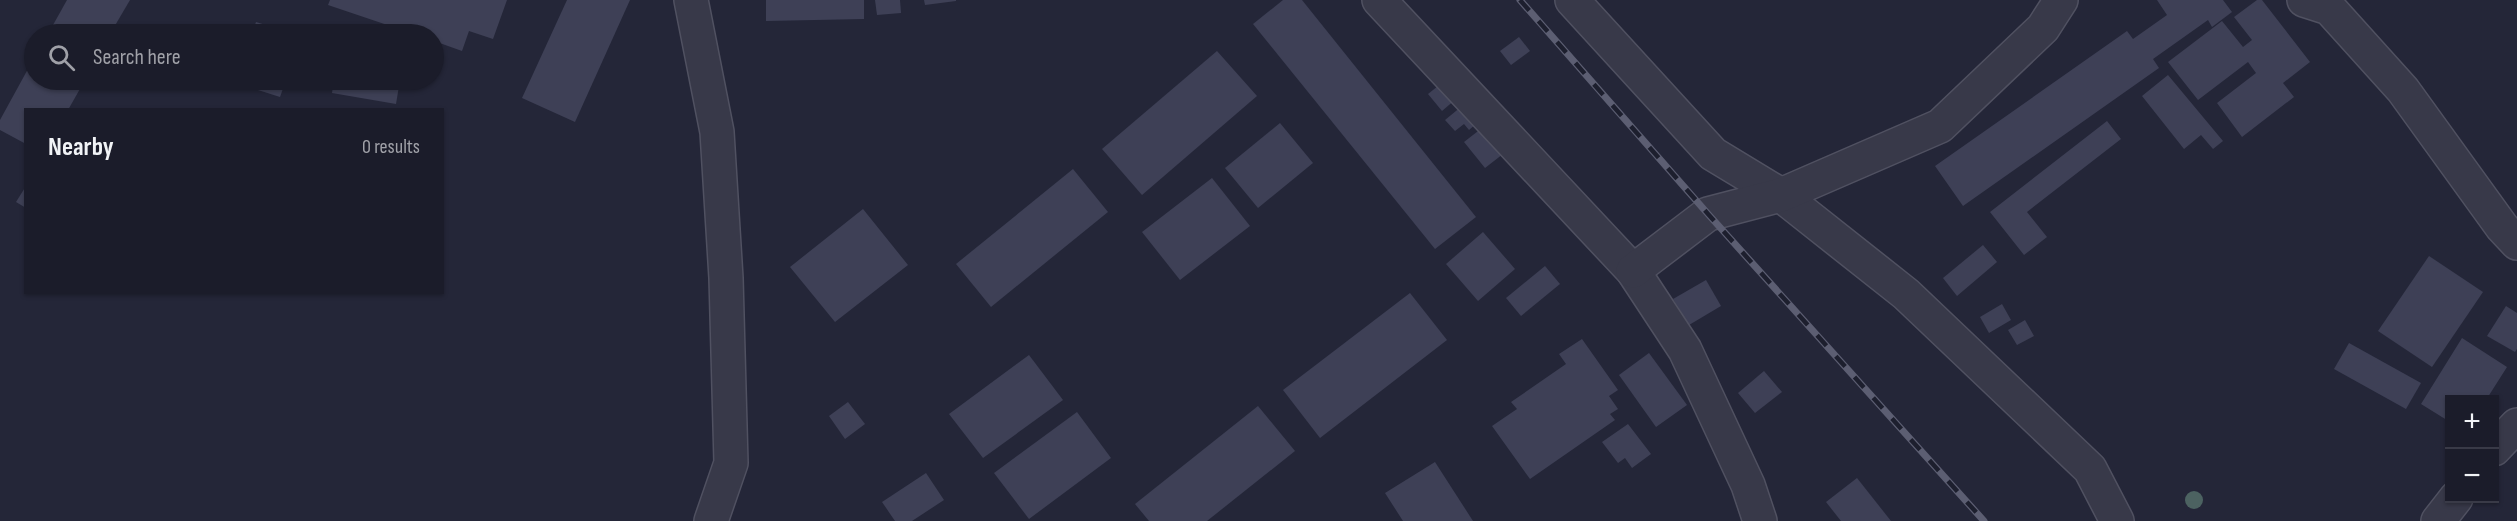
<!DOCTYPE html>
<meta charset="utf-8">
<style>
:root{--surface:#1b1c2a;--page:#242532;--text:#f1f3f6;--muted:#a0a1a8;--line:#393a47}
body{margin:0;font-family:"Sofia Sans Condensed",sans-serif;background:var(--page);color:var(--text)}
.controls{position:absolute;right:18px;bottom:18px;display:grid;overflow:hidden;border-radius:0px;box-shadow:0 2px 4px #0004}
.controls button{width:54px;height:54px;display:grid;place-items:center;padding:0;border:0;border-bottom:2px solid var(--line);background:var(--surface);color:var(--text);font:30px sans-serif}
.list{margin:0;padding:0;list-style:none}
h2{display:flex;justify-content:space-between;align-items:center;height:78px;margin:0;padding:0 24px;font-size:26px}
h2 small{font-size:20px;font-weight:400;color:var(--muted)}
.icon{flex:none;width:33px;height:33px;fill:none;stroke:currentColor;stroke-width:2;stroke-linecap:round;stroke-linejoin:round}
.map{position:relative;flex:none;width:2517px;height:521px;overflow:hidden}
.search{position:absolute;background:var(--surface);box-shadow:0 2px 4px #0004;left:24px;top:24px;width:420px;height:66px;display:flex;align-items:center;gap:15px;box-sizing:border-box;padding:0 21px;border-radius:33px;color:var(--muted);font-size:22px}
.panel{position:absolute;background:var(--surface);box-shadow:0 2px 4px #0004;left:24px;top:108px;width:420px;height:186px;border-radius:0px}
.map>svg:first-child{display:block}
.building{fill:#3e4056}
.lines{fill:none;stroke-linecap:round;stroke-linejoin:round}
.street-casing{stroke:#505161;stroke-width:36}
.street{stroke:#383949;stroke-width:33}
.rail-casing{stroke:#5c5e72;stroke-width:7}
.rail{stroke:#1d1f2e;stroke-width:4.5;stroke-dasharray:14;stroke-linecap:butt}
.tree{fill:#4c6261}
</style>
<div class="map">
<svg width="2517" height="521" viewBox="0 0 2517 521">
<rect width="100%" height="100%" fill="#242638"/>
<!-- building -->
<g class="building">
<polygon points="67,0 130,0 110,34 48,34"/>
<polygon points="330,0 507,0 493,39 469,31 462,51 434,41 434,34 414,34 328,5"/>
<polygon points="567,0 630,0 575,122 522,98"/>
<polygon points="766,0 864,0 864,19 766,21"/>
<polygon points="875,0 900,0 901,13 877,15"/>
<polygon points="924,0 956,0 956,1 925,5"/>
<polygon points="1283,0 1302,0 1476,217 1435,249 1253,24"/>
<polygon points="2157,0 2223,0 2232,12 2212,27 2208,20 2153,59 2159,68 1963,206 1935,166 2127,31 2133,39 2167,15"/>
<polygon points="2257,0 2262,0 2310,62 2283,83 2294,97 2242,137 2217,103 2256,73 2248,62 2198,100 2168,62 2222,21 2243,47 2252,40 2234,17"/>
<polygon points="256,22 295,34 252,34"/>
<polygon points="1519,37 1530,51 1511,65 1500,51"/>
<polygon points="1217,51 1257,96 1142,195 1102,149"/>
<polygon points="34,58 34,80 85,80 68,110 26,110 26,144 0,130 0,120"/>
<polygon points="2168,75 2223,141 2213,149 2201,135 2184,149 2142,96"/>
<polygon points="237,80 286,80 280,97 236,83"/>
<polygon points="334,80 400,80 396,104 332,93"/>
<polygon points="1443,82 1456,99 1442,111 1428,94"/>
<polygon points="1462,106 1477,123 1469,130 1464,124 1455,131 1445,120"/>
<polygon points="2107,121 2121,139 2027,212 2047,237 2024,255 1990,212"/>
<polygon points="1280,123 1313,163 1258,208 1225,168"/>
<polygon points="1482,128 1503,154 1485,168 1464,142"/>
<polygon points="1073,169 1108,212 991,307 956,264"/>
<polygon points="1212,178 1250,226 1180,280 1142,232"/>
<polygon points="26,186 26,208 16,202"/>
<polygon points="863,209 908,265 835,322 790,267"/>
<polygon points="1483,232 1515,269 1478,301 1446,264"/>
<polygon points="1983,245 1997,262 1957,296 1943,278"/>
<polygon points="2429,256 2483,292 2432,367 2378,331"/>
<polygon points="1545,266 1560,284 1521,316 1506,298"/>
<polygon points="1706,280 1721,306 1689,325 1673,299"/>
<polygon points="1410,293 1447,340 1320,438 1283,390"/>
<polygon points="2002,304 2011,320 1989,333 1980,317"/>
<polygon points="2506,306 2517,313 2517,349 2515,352 2487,336"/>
<polygon points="2025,320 2034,336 2017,345 2008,330"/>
<polygon points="2462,338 2507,367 2486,400 2450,400 2450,422 2421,404"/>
<polygon points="1582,339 1618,390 1609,396 1618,409 1610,414 1615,420 1530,479 1492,426 1517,409 1511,402 1566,364 1559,354"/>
<polygon points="2349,343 2421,383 2406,409 2334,369"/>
<polygon points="1649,353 1687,405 1656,427 1619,375"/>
<polygon points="1029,355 1063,400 983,458 949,414"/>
<polygon points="1764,371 1782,392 1755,413 1738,393"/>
<polygon points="848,402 865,424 845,439 829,416"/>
<polygon points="1258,406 1295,451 1207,521 1149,521 1135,504"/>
<polygon points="1077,412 1111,458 1029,519 994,473"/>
<polygon points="1628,424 1651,454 1632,468 1625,458 1618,463 1602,442"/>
<polygon points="1435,462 1473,521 1403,521 1385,493"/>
<polygon points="926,473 944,500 912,521 895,521 882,502"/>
<polygon points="1857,478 1891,521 1841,521 1826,502"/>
</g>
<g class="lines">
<!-- street casing -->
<g class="street-casing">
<g id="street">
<polyline points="691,0 717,132 726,278 731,463 711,521"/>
<polyline points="1379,0 1633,271 1685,350 1748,485 1760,521"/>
<polyline points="1572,0 1713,154 1781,195 1906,294 2090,469 2117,521"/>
<polyline points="2304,0 2329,8 2403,90 2502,227 2517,243"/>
<polyline points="1633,271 1708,214 1781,195 1940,126 2043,28 2061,0"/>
<polyline points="2494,449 2517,425"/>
<polyline points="2438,521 2456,498"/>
</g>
</g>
<!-- street -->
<use href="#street" class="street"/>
<!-- rail casing -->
<g class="rail-casing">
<polyline id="rail" points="1520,0 1708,214 1984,521"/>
</g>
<!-- rail -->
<use href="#rail" class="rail"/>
</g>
<!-- trees -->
<circle class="tree" cx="2194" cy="500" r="9"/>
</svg>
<div class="controls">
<button>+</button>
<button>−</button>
</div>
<div class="search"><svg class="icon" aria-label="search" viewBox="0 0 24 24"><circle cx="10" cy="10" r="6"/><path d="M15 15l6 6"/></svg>Search here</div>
<section class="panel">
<h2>Nearby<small>0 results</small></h2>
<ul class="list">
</ul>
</section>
</div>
